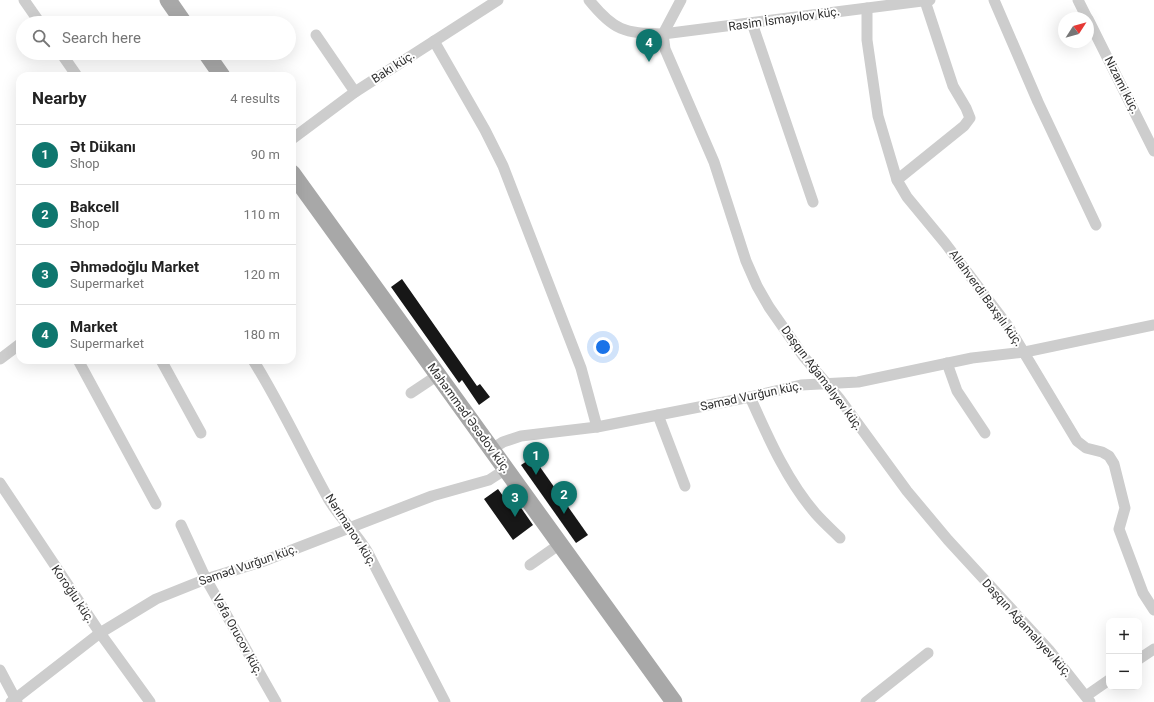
<!DOCTYPE html>
<meta charset="utf-8">
<style>
:root{--surface:#fff;--page:#f2f2f2;--text:#222;--muted:#767676;--line:#e0e0e0;--accent:#0f766e}
body{margin:0;font-family:Roboto,sans-serif;background:var(--page);color:var(--text)}
.controls{position:absolute;right:12px;bottom:12px;display:grid;overflow:hidden;border-radius:8px;box-shadow:0 4px 16px #0002}
.controls button{width:36px;height:36px;display:grid;place-items:center;padding:0;border:0;border-bottom:1px solid var(--line);background:var(--surface);color:var(--text);font:20px sans-serif}
.compass{position:absolute;left:1058px;top:12px;width:36px;height:36px;border-radius:50%;background:var(--surface);box-shadow:0 4px 16px #0002;rotate:54deg}
.you{position:absolute;left:603px;top:347px;width:14px;height:14px;margin:-10px;border:3px solid #fff;border-radius:50%;background:#1a73e8;box-shadow:0 0 0 6px #1a73e833}
.badge{display:grid;place-items:center;width:26px;height:26px;border-radius:50%;background:var(--accent);color:#fff;font-size:13px;font-weight:700}
.pin{position:absolute;translate:-50% -33px;filter:drop-shadow(0 1px 2px #0008)}
.pin::after{content:'';position:absolute;top:21px;width:14px;height:12px;background:inherit;clip-path:polygon(0 0,100% 0,50% 100%)}
.list{margin:0;padding:0;list-style:none}
h2{display:flex;justify-content:space-between;align-items:center;height:52px;margin:0;padding:0 16px;font-size:17px}
h2 small{font-size:13px;font-weight:400;color:var(--muted)}
.list li{display:grid;grid-template-columns:26px 1fr auto;gap:12px;align-items:center;box-sizing:border-box;height:60px;padding:0 16px;border-top:1px solid var(--line)}
.list b{display:block;font-size:15px;white-space:nowrap}
.list p{margin:0;font-size:13px;white-space:nowrap;color:var(--muted)}
.list em{font-size:13px;font-style:normal;color:var(--muted)}
.icon{flex:none;width:22px;height:22px;fill:none;stroke:currentColor;stroke-width:2;stroke-linecap:round;stroke-linejoin:round}
.map{position:relative;flex:none;width:1154px;height:702px;overflow:hidden}
.search{position:absolute;background:var(--surface);box-shadow:0 4px 16px #0002;left:16px;top:16px;width:280px;height:44px;display:flex;align-items:center;gap:10px;box-sizing:border-box;padding:0 14px;border-radius:22px;color:var(--muted);font-size:15px}
.panel{position:absolute;background:var(--surface);box-shadow:0 4px 16px #0002;left:16px;top:72px;width:280px;height:292px;border-radius:12px}
.map>svg:first-child{display:block}
.building{fill:#171717}
.lines{fill:none;stroke-linecap:round;stroke-linejoin:round}
.minor{stroke:#cdcdcd;stroke-width:11}
.primary{stroke:#a8a8a8;stroke-width:17}
.labels{text-anchor:middle;dominant-baseline:central;stroke-width:4;stroke-linejoin:round;paint-order:stroke}
.street-label{font-size:12px;fill:#303030;stroke:#fff}
</style>
<div class="map">
<svg width="1154" height="702" viewBox="0 0 1154 702">
<rect width="100%" height="100%" fill="#fff"/>
<!-- building -->
<g class="building">
<polygon points="402,279 477,386 480,384 490,397 479,405 462,380 459,383 391,287"/>
<polygon points="533,457 588,535 576,543 521,465"/>
<polygon points="498,489 511,507 517,502 533,525 513,540 484,499"/>
</g>
<g class="lines">
<!-- minor -->
<g class="minor">
<polyline points="24,0 40,23"/>
<path d="M 589,0 C 614,31 624,33 663,34 L 930,0"/>
<polyline points="681,0 663,34 665,49 714,162 746,261 757,286 769,307 804,357 839,398 907,491 948,540 1049,650 1090,702"/>
<polyline points="994,0 1038,102 1096,225"/>
<polyline points="1078,0 1087,18"/>
<polyline points="867,8 867,40 878,116 897,180 907,197 945,243 1008,326 1077,441 1086,448 1102,452 1109,456 1114,464 1125,508 1119,529 1143,593 1154,610"/>
<polyline points="1088,19 1154,151"/>
<polyline points="752,23 813,202"/>
<polyline points="316,35 355,92"/>
<polyline points="434,41 485,130 503,166 581,368 597,427"/>
<polyline points="61,53 77,76"/>
<polyline points="292,139 355,92 498,0"/>
<polyline points="897,180 964,126 970,118 966,108 953,86 925,1"/>
<polyline points="0,359 20,344"/>
<polyline points="78,360 156,504"/>
<polyline points="161,360 201,433"/>
<path d="M 253,360 C 281,405 303,453 329,500 C 340,518 356,533 367,551 L 445,702"/>
<polyline points="947,363 957,391 985,433"/>
<polyline points="411,393 438,375"/>
<path d="M 750,397 C 768,437 787,481 816,514 C 824,523 832,530 840,538"/>
<polyline points="658,415 685,486"/>
<polyline points="492,449 503,442 521,436 597,427 750,397 801,385 858,382 972,358 1025,352 1154,325"/>
<polyline points="0,483 100,633 150,702"/>
<polyline points="181,525 206,579 276,702"/>
<polyline points="530,565 560,544"/>
<polyline points="1139,659 1154,649"/>
<polyline points="0,670 17,702"/>
<polyline points="1086,696 1109,680"/>
<polyline points="11,702 100,633 156,599 206,579 261,562 432,496 489,480 506,469"/>
<polyline points="866,702 928,653"/>
</g>
<!-- primary -->
<g class="primary">
<polyline points="168,0 184,23"/>
<polyline points="206,53 222,76"/>
<polyline points="292,173 674,702"/>
</g>
</g>
<g class="labels">
<!-- street labels -->
<g class="street-label">
<text transform="translate(784 19) rotate(-8)">Rasim İsmayılov küç.</text>
<text transform="translate(393 67) rotate(-33)">Bakı küç.</text>
<text transform="translate(1122 85) rotate(63)">Nizami küç.</text>
<text transform="translate(986 298) rotate(54)">Allahverdi Baxşılı küç.</text>
<text transform="translate(822 378) rotate(53)">Daşqın Ağamalıyev küç.</text>
<text transform="translate(751 396) rotate(-12)">Səməd Vurğun küç.</text>
<text transform="translate(469 418) rotate(54)">Məhəmməd Əsədov küç.</text>
<text transform="translate(351 530) rotate(57)">Nərimanov küç.</text>
<text transform="translate(248 565) rotate(-19)">Səməd Vurğun küç.</text>
<text transform="translate(73 594) rotate(56)">Koroğlu küç.</text>
<text transform="translate(1027 628) rotate(48)">Daşqın Ağamalıyev küç.</text>
<text transform="translate(238 635) rotate(61)">Vəfa Orucov küç.</text>
</g>
</g>
</svg>
<div class="controls">
<button>+</button>
<button>−</button>
</div>
<svg class="compass" viewBox="-18 -18 36 36"><path d="M0-13l5 13h-10z" fill="#e53935"/><path d="M0 13l5-13h-10z" fill="#767676"/></svg>
<div class="you"></div>
<div class="pin badge" style="left:536px;top:475px">1</div>
<div class="pin badge" style="left:564px;top:514px">2</div>
<div class="pin badge" style="left:515px;top:517px">3</div>
<div class="pin badge" style="left:649px;top:62px">4</div>
<div class="search"><svg class="icon" aria-label="search" viewBox="0 0 24 24"><circle cx="10" cy="10" r="6"/><path d="M15 15l6 6"/></svg>Search here</div>
<section class="panel">
<h2>Nearby<small>4 results</small></h2>
<ul class="list">
<li><span class="badge">1</span><div><b>Ət Dükanı</b><p>Shop</p></div><em>90 m</em></li>
<li><span class="badge">2</span><div><b>Bakcell</b><p>Shop</p></div><em>110 m</em></li>
<li><span class="badge">3</span><div><b>Əhmədoğlu Market</b><p>Supermarket</p></div><em>120 m</em></li>
<li><span class="badge">4</span><div><b>Market</b><p>Supermarket</p></div><em>180 m</em></li>
</ul>
</section>
</div>
